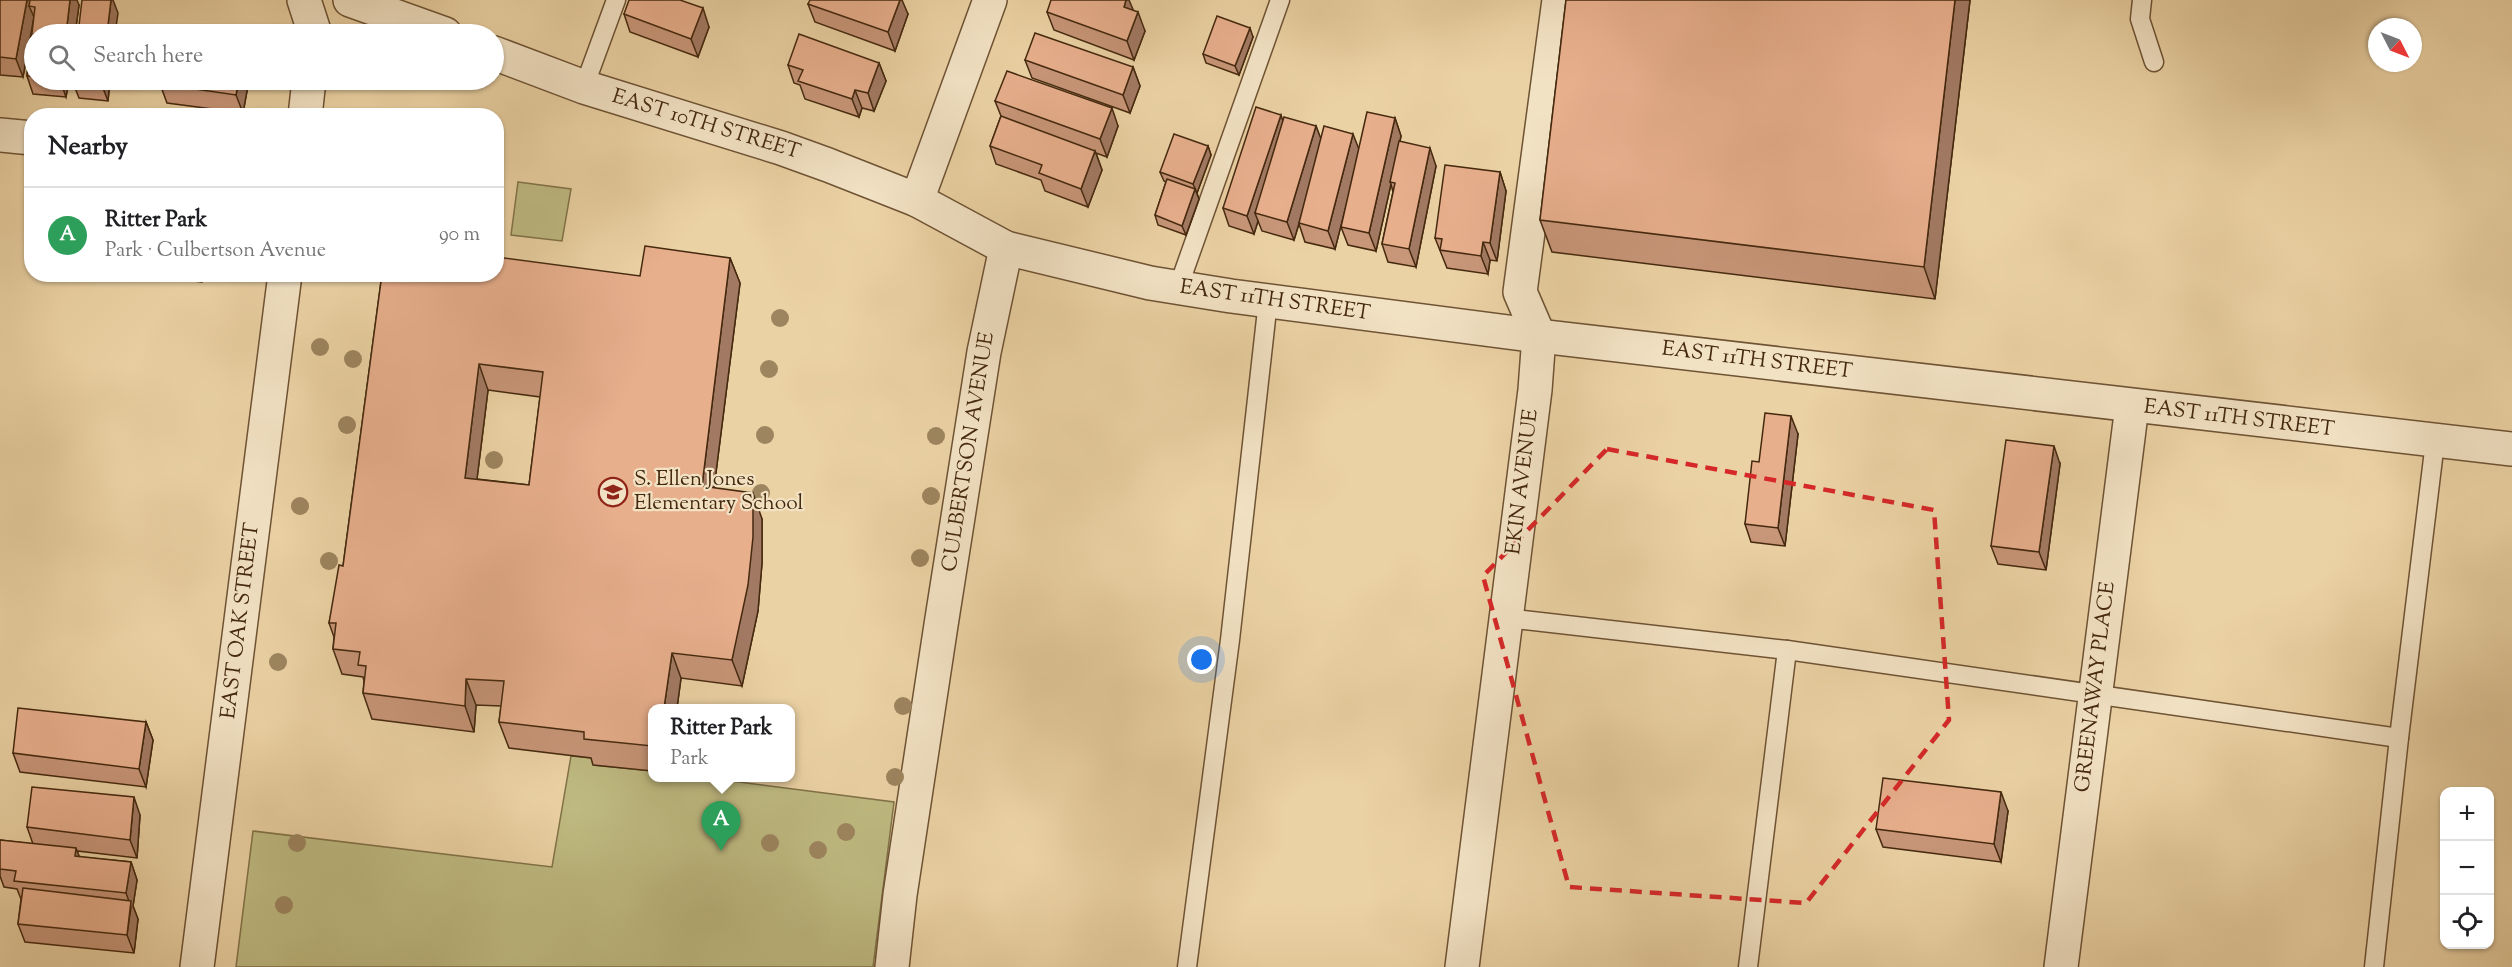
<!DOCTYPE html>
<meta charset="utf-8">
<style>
:root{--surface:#fff;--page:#f6f6f6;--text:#202124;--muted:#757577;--line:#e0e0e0;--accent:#8f2418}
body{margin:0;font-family:"Sorts Mill Goudy",serif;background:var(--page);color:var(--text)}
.controls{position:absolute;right:18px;bottom:18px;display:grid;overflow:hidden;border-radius:12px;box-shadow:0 2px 4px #0004}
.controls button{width:54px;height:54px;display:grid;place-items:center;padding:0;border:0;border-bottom:2px solid var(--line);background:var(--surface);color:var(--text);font:30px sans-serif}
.compass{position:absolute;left:2368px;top:18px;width:54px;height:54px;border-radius:50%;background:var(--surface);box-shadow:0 2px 4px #0004;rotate:132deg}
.you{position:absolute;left:1202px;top:660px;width:21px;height:21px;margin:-15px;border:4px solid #fff;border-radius:50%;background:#1a73e8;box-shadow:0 0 0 9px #1a73e833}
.badge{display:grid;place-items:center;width:39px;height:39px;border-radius:50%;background:var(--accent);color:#fff;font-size:20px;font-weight:700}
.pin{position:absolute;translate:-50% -50px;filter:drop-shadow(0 2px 3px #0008)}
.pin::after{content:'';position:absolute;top:32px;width:21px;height:18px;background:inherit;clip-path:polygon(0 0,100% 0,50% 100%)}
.popup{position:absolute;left:648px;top:704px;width:147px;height:78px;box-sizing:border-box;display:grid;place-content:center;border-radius:12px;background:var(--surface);filter:drop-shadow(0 2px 4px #0005);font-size:20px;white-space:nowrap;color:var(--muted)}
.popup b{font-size:22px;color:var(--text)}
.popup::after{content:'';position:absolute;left:50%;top:100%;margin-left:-12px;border:12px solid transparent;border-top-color:var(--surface)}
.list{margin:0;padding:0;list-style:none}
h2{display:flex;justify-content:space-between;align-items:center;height:78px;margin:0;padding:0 24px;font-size:26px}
h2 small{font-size:20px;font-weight:400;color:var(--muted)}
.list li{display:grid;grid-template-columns:39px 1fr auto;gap:18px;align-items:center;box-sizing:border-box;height:96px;padding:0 24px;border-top:2px solid var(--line)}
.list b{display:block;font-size:22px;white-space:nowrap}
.list p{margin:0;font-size:20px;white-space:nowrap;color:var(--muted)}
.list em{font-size:20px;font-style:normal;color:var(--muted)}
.icon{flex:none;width:33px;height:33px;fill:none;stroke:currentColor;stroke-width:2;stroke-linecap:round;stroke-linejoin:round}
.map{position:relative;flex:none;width:2512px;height:967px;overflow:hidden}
.search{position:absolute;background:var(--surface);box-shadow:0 2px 4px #0004;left:24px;top:24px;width:480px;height:66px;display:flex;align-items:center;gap:15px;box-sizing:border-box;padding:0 21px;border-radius:33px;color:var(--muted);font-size:22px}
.panel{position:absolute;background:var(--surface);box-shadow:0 2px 4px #0004;left:24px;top:108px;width:480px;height:174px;border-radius:24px}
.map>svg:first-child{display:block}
.green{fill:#beba81;stroke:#827248;stroke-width:1.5}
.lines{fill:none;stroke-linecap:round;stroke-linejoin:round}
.lane-casing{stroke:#6e5334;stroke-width:21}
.street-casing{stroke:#6e5334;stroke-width:36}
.lane{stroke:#f2e2c4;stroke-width:18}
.street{stroke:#f2e2c4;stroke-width:33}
.tree{fill:#9d855f}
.wall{fill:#c89679;stroke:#45290f;stroke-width:1.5;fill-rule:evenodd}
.shaded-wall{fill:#a27a63;stroke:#45290f;stroke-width:1.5}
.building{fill:#e8af8d;stroke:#45290f;stroke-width:1.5;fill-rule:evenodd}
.marked{fill:none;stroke:#d62828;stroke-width:4.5;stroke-dasharray:12 8;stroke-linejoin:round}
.labels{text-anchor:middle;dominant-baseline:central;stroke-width:4.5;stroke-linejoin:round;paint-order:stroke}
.street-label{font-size:21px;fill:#45290f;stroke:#f2e2c4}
.poi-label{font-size:21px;fill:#45290f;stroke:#f2e2c4;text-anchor:start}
</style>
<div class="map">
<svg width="2512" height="967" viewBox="0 0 2512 967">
<rect width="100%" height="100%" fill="#ebd2a4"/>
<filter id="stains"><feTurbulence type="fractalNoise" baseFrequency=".00333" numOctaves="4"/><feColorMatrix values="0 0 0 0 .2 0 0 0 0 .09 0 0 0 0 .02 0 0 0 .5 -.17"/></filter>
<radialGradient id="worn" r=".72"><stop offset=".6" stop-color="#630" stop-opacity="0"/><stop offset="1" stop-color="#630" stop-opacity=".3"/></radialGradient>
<!-- green -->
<g class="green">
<polygon points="518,182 571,189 562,241 511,235"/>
<polygon points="571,756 593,758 594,765 652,771 652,778 708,778 894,802 873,967 236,967 253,831 552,867"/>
</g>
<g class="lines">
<!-- lane casing -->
<g class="lane-casing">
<g id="lane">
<polyline points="2142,0 2140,19 2154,62"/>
<polyline points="584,87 616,0"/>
<polyline points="1178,288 1280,0"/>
<polyline points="1506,618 1787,650 2399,738"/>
<polyline points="1187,967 1230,640 1268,301"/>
<polyline points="1748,967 1787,650"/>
<polyline points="2374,967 2399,738 2435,442"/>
</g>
</g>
<!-- street casing -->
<g class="street-casing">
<g id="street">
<polyline points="304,0 315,34"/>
<polyline points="350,0 445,34"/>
<polyline points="494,53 584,87 781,148 828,165 917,200 1006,248 1150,283 1231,296 1539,336 2512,449"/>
<polyline points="305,116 309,80"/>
<polyline points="0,135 32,138"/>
<polyline points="917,200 990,0"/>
<polyline points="197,967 285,274"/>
<polyline points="892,967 900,895 941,625 984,352 1006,248"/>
<polyline points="1462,967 1535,390 1539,336 1520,292 1559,0"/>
<polyline points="2061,967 2132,406"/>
</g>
</g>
<!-- lane -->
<use href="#lane" class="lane"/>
<!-- street -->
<use href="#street" class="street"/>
</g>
<!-- trees -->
<g class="tree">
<circle cx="780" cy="318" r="9"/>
<circle cx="320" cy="347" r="9"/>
<circle cx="353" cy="359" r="9"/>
<circle cx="769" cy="369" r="9"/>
<circle cx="347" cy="425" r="9"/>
<circle cx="765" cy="435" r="9"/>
<circle cx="936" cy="436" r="9"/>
<circle cx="494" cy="460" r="9"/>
<circle cx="761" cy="493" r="9"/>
<circle cx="931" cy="496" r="9"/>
<circle cx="300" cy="506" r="9"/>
<circle cx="920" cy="558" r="9"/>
<circle cx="329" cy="561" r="9"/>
<circle cx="278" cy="662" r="9"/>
<circle cx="903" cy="706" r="9"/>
<circle cx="895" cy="777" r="9"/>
<circle cx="846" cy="832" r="9"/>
<circle cx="297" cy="843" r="9"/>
<circle cx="770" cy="843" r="9"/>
<circle cx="818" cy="850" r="9"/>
<circle cx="284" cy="905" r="9"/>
</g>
<!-- wall -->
<g class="wall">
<polygon points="0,0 79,5 75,34 34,34 34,80 69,80 66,97 33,94 27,76 33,18 23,77 0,75"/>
<polygon points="1566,0 1970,0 1935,299 1552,252 1540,220"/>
<polygon points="808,4 908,14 895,51 815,22"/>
<polygon points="1133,11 1145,31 1134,60 1054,30 1047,12"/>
<polygon points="624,14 709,27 698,57 630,32"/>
<polygon points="1253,37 1239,75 1206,63 1203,54"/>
<polygon points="1025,60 1133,67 1140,86 1130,113 1032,78"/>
<polygon points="879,63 886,81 874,111 862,108 859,117 805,99 800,85 794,83 788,65"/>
<polygon points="72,80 110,80 108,101 79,98"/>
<polygon points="161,80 249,80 243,113 167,103 160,84"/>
<polygon points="995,101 1118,126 1107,157 1096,153 1102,170 1088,207 1045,191 1041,180 996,164 990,146 1001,116"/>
<polygon points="1395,118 1401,136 1400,141 1436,166 1416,267 1388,262 1382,244 1393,192 1391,184 1376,251 1348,245 1341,227 1345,209 1335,249 1305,242 1299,224 1294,240 1262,231 1258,221 1254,234 1229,226 1223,208 1283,122 1316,126 1320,138 1359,148"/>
<polygon points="1208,146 1211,155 1197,193 1199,199 1186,235 1158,225 1155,215 1166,182 1164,181 1160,172"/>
<polygon points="1500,172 1506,191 1497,261 1490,260 1488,274 1447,268 1435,238"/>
<path d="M 730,258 L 740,283 L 714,488 L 762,519 L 762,563 L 758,611 L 742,686 L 681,678 L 677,708 L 652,708 L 652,771 L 593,765 L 591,758 L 509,748 L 499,722 L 501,706 L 476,705 L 474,732 L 372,719 L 363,693 L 364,681 L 363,677 L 342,674 L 333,649 L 334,637 L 329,623 L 343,566 L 382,274 L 640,276 ZM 488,390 L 540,397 L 529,485 L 477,479 Z"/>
<polygon points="138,274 203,274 202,282 138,275"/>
<polygon points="1798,434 1785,546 1751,542 1745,524 1759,462"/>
<polygon points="2060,464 2046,570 1998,564 1991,546"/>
<polygon points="146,722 153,740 146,787 20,772 13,753"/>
<polygon points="2008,811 2001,862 1883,847 1876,829"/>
<polygon points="140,815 137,858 77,851 79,857 131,862 137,880 133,906 138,919 134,953 25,942 18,924 21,899 17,889 4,887 0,876 0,840 33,844 27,827"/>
</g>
<!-- shaded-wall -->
<g class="shaded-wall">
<polygon points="27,0 37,0 29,6 34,17 23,77 16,59"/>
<polygon points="70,0 77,0 79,5 75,34 66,34"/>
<polygon points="111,0 113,0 118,13 115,34 107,34"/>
<polygon points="900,0 902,0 908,14 895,51 888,32"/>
<polygon points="1126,0 1129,0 1135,14 1124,7"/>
<polygon points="1955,0 1970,0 1935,299 1924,267"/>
<polygon points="703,8 709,27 698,57 691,39"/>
<polygon points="1138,12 1145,31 1134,60 1127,41"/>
<polygon points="1250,28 1253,37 1239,75 1235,66"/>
<polygon points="879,63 886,81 874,111 868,93"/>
<polygon points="1133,67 1140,86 1130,113 1123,95"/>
<polygon points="60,80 69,80 66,97"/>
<polygon points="102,80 110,80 108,101 101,83"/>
<polygon points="239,80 249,80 243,113 236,95"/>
<polygon points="855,90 862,108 859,117 852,99"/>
<polygon points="1112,108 1118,126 1107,157 1100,139"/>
<polygon points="1281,115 1287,134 1255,213 1258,221 1254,234 1247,216"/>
<polygon points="1395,118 1401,136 1391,182 1390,182 1391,184 1376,251 1369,233"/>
<polygon points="1316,126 1323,144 1294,240 1287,222"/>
<polygon points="1353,134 1360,152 1335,249 1328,231"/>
<polygon points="1208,146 1211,155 1197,193 1193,184"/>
<polygon points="1430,148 1436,166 1416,267 1409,249"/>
<polygon points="1095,151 1102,170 1088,207 1081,189"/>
<polygon points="1500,172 1506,191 1497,261 1490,243"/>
<polygon points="1195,189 1199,199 1186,235 1182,226"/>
<polygon points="1483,242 1490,260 1488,274 1481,256"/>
<polygon points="730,258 740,283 711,512 702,486"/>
<polygon points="199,274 203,274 202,282"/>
<polygon points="479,364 488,390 474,503 465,478"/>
<polygon points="1791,416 1798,434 1785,546 1778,528"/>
<polygon points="2054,446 2060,464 2046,570 2039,552"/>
<polygon points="753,493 762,519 762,563 758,611 742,686 732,660"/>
<polygon points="672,653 681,678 677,708 664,708"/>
<polygon points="466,679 476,705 474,732 465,706"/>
<polygon points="146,722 153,740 146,787 139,769"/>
<polygon points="2001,792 2008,811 2001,862 1994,844"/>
<polygon points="134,797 140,815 137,858 130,840"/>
<polygon points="76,848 83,866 75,856"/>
<polygon points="131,862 137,880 133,906 138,919 134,953 127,935 131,907 126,893"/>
</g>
<!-- building -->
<g class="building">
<polygon points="0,0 27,0 16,59 0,57"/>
<polygon points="30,0 70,0 66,34 34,34 34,76 27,76 35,7 29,6"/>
<polygon points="82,0 111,0 107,34 78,34"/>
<polygon points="629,0 680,0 703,8 691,39 624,14"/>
<polygon points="810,0 900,0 888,32 808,4"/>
<polygon points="1051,0 1126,0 1124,7 1138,12 1127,41 1047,12"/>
<polygon points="1566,0 1955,0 1924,267 1540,220"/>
<polygon points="1217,16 1250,28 1235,66 1203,54"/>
<polygon points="1035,33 1133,67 1123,95 1025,60"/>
<polygon points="799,34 879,63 868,93 855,90 852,99 798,81 803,70 788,65"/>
<polygon points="1007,71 1112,108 1100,139 995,101"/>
<polygon points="73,80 102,80 101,83"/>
<polygon points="161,80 239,80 236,95 160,84"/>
<polygon points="1256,107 1281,115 1247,216 1223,208"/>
<polygon points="1367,112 1395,118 1369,233 1341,227"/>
<polygon points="1001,116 1095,151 1081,189 1039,173 1042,165 990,146"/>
<polygon points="1284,117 1316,126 1287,222 1255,213"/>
<polygon points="1324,126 1353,134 1328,231 1299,223"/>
<polygon points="1174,134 1208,146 1193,184 1160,172"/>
<polygon points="1399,141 1430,148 1409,249 1382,244 1395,183 1390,182"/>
<polygon points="1445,165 1500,172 1490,243 1483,242 1481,256 1440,250 1442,239 1435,238"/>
<polygon points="1167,179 1195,189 1182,226 1155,215"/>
<path d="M 645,246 L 730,258 L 702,486 L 753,493 L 753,537 L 748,585 L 732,660 L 672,653 L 664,708 L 652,708 L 652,746 L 584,739 L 584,732 L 499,722 L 504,681 L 466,679 L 465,706 L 363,693 L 366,666 L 358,665 L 360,652 L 333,649 L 336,623 L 329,623 L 339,565 L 343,566 L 382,274 L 496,274 L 496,257 L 640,276 ZM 479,364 L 543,372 L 529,485 L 465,478 Z"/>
<polygon points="1765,413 1791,416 1778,528 1745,524 1752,461 1759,462"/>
<polygon points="2006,440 2054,446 2039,552 1991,546"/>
<polygon points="18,708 146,722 139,769 13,753"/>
<polygon points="1883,778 2001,792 1994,844 1876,829"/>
<polygon points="32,787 134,797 130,840 27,827"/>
<polygon points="0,840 76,848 75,856 131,862 126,893 14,881 16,871 0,869"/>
<polygon points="23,888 131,901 127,935 18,924"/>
</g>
<!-- marked area -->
<path class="marked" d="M 1607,449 L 1934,510 L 1949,720 L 1806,903 L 1569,887 L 1483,576 Z"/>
<!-- icons -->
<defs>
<g id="school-ring" transform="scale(1.5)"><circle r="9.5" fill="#f2e2c4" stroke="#8f2418" stroke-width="1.5"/><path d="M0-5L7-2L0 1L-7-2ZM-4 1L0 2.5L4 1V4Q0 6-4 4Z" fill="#8f2418"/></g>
</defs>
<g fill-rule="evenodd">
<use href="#school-ring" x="613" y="492"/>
</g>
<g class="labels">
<!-- street labels -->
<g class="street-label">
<text transform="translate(706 125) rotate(17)">EAST 10TH STREET</text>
<text transform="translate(1275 301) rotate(8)">EAST 11TH STREET</text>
<text transform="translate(1757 361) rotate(7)">EAST 11TH STREET</text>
<text transform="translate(2239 419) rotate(7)">EAST 11TH STREET</text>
<text transform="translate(969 452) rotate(-81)">CULBERTSON AVENUE</text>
<text transform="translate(1523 482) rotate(-83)">EKIN AVENUE</text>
<text transform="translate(241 621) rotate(-83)">EAST OAK STREET</text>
<text transform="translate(2096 687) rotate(-83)">GREENAWAY PLACE</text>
</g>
<!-- poi labels -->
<g class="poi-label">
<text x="634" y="480">S. Ellen Jones<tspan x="634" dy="24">Elementary School</tspan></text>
</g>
</g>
<rect width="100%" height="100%" filter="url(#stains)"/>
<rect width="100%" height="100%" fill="url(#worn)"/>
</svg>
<div class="controls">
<button>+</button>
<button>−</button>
<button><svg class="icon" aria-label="locate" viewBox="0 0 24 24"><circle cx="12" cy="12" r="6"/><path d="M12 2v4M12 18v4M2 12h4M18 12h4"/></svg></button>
</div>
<svg class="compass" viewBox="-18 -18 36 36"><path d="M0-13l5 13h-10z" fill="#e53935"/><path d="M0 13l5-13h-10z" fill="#757577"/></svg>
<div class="you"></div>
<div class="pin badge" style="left:721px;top:851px;background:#2e9e5b">A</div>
<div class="popup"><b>Ritter Park</b>Park</div>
<div class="search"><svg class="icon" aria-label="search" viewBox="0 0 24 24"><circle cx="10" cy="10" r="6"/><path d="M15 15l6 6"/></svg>Search here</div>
<section class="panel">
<h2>Nearby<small></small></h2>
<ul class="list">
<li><span class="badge" style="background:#2e9e5b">A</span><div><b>Ritter Park</b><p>Park · Culbertson Avenue</p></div><em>90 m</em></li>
</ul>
</section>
</div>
